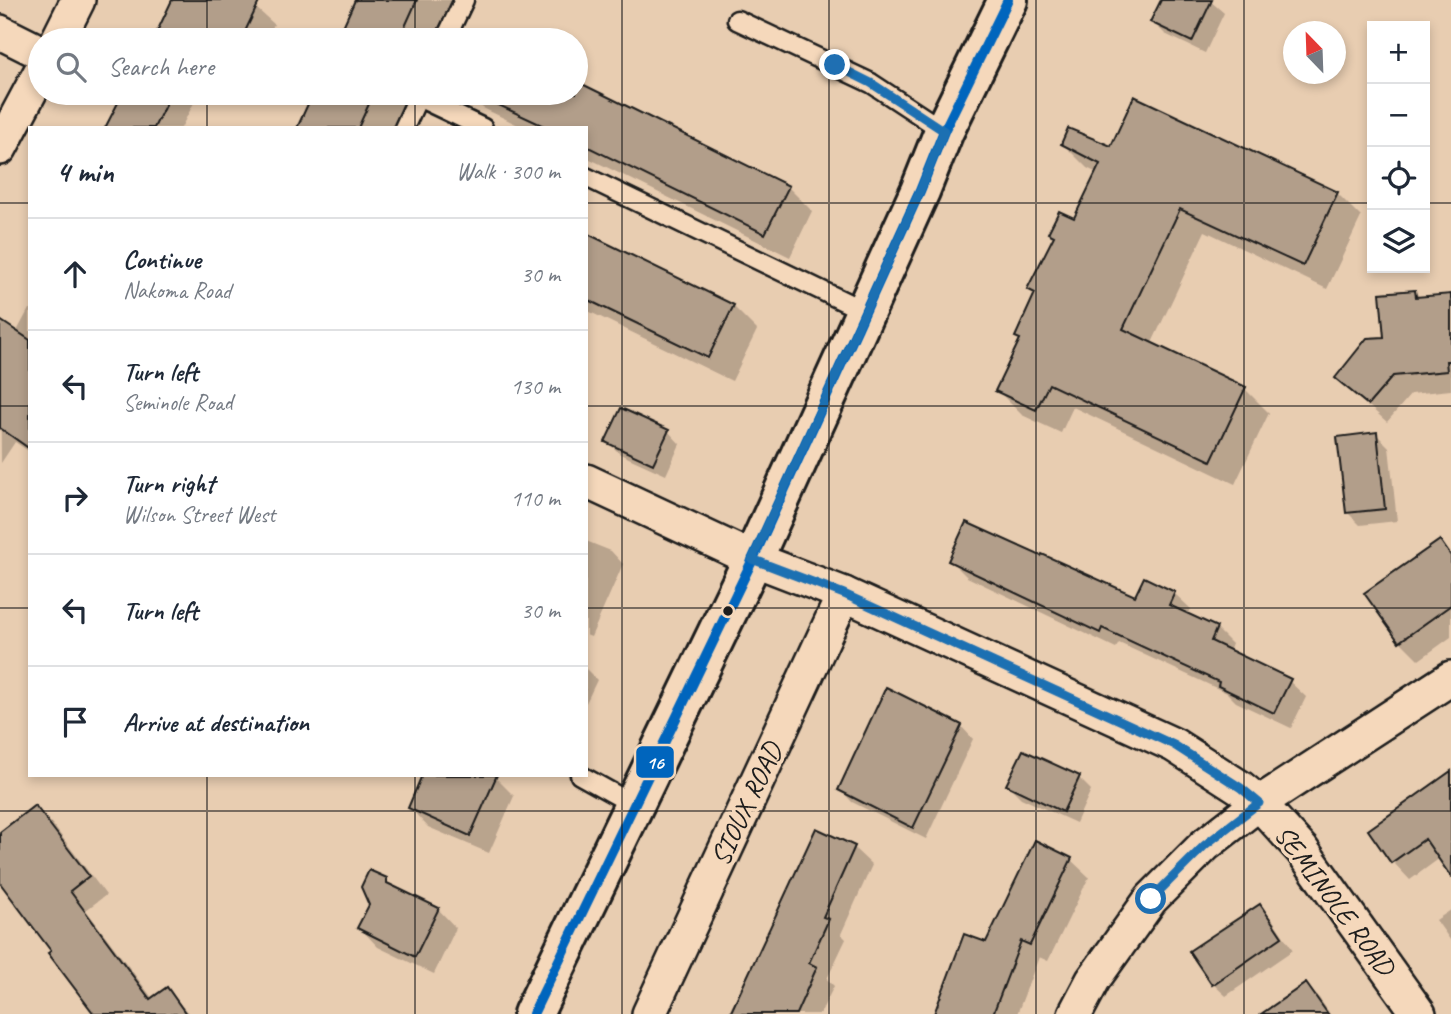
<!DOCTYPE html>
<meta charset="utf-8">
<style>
:root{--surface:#fff;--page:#f2f2f3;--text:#1f2937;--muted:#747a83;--line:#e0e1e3}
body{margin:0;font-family:Caveat,sans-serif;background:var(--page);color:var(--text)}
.controls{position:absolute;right:21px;top:21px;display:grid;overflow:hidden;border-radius:0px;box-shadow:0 4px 10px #0003}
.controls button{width:63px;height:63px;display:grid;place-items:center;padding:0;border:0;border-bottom:2px solid var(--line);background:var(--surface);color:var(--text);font:35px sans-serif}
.compass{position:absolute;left:1283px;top:21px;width:63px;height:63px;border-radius:50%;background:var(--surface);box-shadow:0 4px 10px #0003;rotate:337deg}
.stop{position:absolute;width:21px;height:21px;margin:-16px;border:5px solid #1f6fb2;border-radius:50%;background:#fff}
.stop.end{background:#1f6fb2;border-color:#fff;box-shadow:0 2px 7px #0008}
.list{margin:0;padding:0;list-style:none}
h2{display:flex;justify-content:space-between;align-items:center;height:91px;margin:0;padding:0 28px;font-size:30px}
h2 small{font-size:23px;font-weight:400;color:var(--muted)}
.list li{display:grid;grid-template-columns:46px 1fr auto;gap:21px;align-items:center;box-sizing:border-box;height:112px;padding:0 28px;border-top:2px solid var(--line)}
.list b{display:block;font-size:26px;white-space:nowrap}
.list p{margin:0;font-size:23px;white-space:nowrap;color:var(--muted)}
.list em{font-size:23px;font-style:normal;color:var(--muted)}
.icon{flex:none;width:38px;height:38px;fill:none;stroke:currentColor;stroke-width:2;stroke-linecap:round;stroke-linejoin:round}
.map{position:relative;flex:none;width:1451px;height:1014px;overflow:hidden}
.search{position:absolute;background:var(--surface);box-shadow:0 4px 10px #0003;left:28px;top:28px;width:560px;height:77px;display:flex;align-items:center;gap:18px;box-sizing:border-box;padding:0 24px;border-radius:38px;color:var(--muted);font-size:26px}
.panel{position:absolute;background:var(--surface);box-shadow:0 4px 10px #0003;left:28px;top:126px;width:560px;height:651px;border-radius:0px}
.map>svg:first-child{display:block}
.shadow{fill:#0003}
.building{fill:#b29e8a;stroke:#1c1c1c;stroke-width:2}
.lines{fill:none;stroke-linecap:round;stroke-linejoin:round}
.service-casing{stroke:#1c1c1c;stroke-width:23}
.minor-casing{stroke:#1c1c1c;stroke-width:38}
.secondary-casing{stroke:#1c1c1c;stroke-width:44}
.service{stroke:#f5d8bb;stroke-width:18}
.minor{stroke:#f5d8bb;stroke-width:33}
.secondary{stroke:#f5d8bb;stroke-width:38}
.bus-1-casing{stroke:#f5d8bb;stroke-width:16}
.bus-1{stroke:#0065bd;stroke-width:10}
.route{stroke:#1f6fb2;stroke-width:9}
.grid{fill:none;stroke:#1c1c1c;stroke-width:2;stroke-opacity:0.55}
.bus-dot{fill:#1c1c1c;stroke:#f5d8bb;stroke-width:2.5}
.labels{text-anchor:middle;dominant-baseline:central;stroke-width:7;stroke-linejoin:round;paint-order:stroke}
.street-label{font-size:28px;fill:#1c1c1c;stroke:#f5d8bb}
.line-badge{stroke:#f5d8bb;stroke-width:2.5}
.badge-label{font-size:19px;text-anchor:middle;font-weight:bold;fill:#fff}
</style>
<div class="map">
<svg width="1451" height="1014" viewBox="0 0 1451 1014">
<rect width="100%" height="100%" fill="#e8cdb1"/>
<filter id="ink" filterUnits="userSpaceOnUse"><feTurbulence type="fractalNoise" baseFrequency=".0143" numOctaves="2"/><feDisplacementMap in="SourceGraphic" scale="14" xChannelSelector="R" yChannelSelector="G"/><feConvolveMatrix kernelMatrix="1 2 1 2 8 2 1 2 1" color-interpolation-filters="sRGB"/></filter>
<g filter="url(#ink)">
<!-- shadow -->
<g class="shadow">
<polygon points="174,0 247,0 274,24 267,40 155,40"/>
<polygon points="357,0 452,0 434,40 339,40"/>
<polygon points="1163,0 1209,0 1224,13 1205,53 1165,34 1152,21"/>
<polygon points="576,84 788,187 812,211 790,257 586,157 586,128 524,128 483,108 467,93 576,93"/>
<polygon points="125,93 199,93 181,128 112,128 109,124"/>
<polygon points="230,93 242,93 240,98"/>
<polygon points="315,93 409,93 393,128 299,128"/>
<polygon points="1063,144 1112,148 1337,193 1361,217 1327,289 1205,231 1151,345 1245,389 1269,413 1235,484 1073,407 1061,433 1022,415 998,391 1021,340 1017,336 1036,295 1030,289 1055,237 1050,233 1075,221 1097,173 1087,168"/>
<polygon points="586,237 733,306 757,330 732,381 586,310"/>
<polygon points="1414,291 1422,299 1451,296 1451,390 1411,394 1387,422 1337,378 1386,338"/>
<polygon points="30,307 30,452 15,442 1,463 0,329 16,333"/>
<polygon points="668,431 680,444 666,475 620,454 607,441"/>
<polygon points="1376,434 1389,447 1397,521 1360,525 1347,512"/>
<polygon points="586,541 611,551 623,564 591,637 586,635"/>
<polygon points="1440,542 1451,554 1451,637 1419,660 1400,641"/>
<polygon points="950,560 1136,599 1174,593 1191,609 1188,615 1216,628 1232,644 1229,652 1289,681 1306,697 1291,728 1236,702 1227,693 1119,643 1116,648 967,577"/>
<polygon points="586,669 597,680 586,703"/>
<polygon points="961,726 973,739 926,839 852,802 840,789"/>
<polygon points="1451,773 1451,874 1440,858 1410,880 1393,862 1370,831"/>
<polygon points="496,778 514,796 489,853 428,827 410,808"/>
<polygon points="1079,778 1091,790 1076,823 1021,798 1008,785"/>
<polygon points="35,807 53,825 106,895 86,910 153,999 167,989 189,1014 99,1014 0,881 0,834"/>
<polygon points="817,831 854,848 872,865 841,934 846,939 827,979 834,986 820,1014 728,1014 739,993 741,994"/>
<polygon points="1036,843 1071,860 1089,877 1048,961 1039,957 1017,1014 939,1014 986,945"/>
<polygon points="385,880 395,889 438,909 456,928 434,974 378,947 360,928"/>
<polygon points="1260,906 1272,919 1293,950 1226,996 1213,984"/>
<polygon points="1451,910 1451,941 1436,920"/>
<polygon points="1306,985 1319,998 1330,1014 1284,1014"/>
</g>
<!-- building -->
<g class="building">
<polygon points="172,0 260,0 241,40 153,40"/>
<polygon points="355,0 417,0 399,40 337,40"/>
<polygon points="1161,0 1212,0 1192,42 1150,22"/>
<polygon points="576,81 789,186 765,234 586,146 586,128 548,128 473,93 576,93"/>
<polygon points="123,93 171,93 154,128 105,128"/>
<polygon points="313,93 374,93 358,128 297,128"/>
<polygon points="1134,96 1338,192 1303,266 1180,209 1123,329 1246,387 1211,461 1049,384 1036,410 995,391 1020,339 1015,337 1035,293 1027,289 1054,236 1048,233 1059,211 1074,218 1100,164 1061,144 1068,128 1111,146"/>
<polygon points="586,233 734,305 708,358 586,299"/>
<polygon points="1415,290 1416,297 1451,294 1451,361 1446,361 1447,371 1393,376 1368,405 1335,378 1367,338 1384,337 1380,293"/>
<polygon points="0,320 30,340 30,449 0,428"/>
<polygon points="621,408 669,430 653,464 605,442"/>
<polygon points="1377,432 1385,509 1346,513 1337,437"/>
<polygon points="966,522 1041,556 1042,554 1135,596 1144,577 1175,592 1169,605 1217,627 1211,641 1291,679 1274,713 1218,686 1219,682 1102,628 1100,633 948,561"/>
<polygon points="1440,540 1451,556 1451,605 1399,642 1364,593"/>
<polygon points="886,687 962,725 913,828 838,790"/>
<polygon points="1023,750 1080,776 1063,812 1006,785"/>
<polygon points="1451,771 1451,877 1425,839 1391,863 1368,830"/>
<polygon points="422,775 497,775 470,836 408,808"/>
<polygon points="35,805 89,876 70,891 150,999 167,987 186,1014 94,1014 48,953 51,951 0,883 0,832"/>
<polygon points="816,828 855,846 823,917 829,919 809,963 817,967 796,1014 730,1014"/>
<polygon points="1035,840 1072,858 1030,945 1021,941 993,1014 934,1014 964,934 986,942"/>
<polygon points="369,870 387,878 387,883 439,908 415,957 357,928 369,905 361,887"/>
<polygon points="1260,904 1282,937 1212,985 1189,951"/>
<polygon points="1306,983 1328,1014 1261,1014"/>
</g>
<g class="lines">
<!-- service casing -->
<g class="service-casing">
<g id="service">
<polyline points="737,20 871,83 944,131"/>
<polyline points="445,40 464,0"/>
<polyline points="418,97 483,128"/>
<polyline points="404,128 420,93"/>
<polyline points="586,177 864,311"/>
<polyline points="580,775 634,805"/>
</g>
</g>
<!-- minor casing -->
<g class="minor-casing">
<g id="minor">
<polyline points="0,32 40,52"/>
<polyline points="58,40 78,0"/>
<polyline points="0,148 40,73"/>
<polyline points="586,481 753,559 844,594 1174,745 1241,788 1259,803 1302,850 1419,1014"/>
<polyline points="649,1014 844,594"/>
<polyline points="1075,1014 1093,980 1151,899 1205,845 1259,803 1451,678"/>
</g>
</g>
<!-- secondary casing -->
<g class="secondary-casing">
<polyline id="secondary" points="533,1014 753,559 920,191 944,131 1008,0"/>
</g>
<!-- service -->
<use href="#service" class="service"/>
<!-- minor -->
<use href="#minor" class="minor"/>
<!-- secondary -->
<use href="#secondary" class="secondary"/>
<!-- bus-1 casing -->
<g class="bus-1-casing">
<polyline id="bus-1" points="533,1014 753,559 920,191 944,131 1008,0"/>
</g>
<!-- bus-1 -->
<use href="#bus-1" class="bus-1"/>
</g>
</g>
<g class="lines" filter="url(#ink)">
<!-- route -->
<polyline class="route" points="835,65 871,83 944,131 920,191 752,559 844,594 1174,745 1241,788 1259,803 1205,845 1151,899"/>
</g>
<!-- grid -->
<path class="grid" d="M 207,0 L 207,40M 415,0 L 415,40M 622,0 L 622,1014M 829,0 L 829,1014M 1036,0 L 1036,1014M 1244,0 L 1244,1014M 207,93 L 207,128M 415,93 L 415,128M 0,203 L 30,203M 586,203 L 1372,203M 1425,203 L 1451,203M 0,406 L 30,406M 586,406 L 1451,406M 0,608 L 30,608M 586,608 L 1451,608M 207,775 L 207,1014M 415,775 L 415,1014M 0,811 L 1451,811"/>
<!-- markers -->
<circle class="bus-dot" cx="728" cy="611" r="6"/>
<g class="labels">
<!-- street labels -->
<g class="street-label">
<text transform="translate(746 804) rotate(-65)">SIOUX ROAD</text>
<text transform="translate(1335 900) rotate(53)">SEMINOLE ROAD</text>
</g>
</g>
<rect class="line-badge" x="635" y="745" width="40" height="34" rx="7" fill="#0065bd"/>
<g class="badge-label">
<text x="655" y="769">16</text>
</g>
</svg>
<div class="controls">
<button>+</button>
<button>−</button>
<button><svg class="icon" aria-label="locate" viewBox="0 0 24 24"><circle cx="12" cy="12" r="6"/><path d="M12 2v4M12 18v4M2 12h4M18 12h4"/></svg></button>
<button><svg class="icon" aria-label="layers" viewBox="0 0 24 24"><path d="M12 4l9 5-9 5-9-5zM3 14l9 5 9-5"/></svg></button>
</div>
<svg class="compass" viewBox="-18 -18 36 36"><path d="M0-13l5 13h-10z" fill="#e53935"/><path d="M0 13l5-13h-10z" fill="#747a83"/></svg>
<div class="stop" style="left:1151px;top:899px"></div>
<div class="stop end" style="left:835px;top:65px"></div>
<div class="search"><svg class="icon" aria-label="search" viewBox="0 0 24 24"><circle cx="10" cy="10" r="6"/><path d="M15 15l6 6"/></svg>Search here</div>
<section class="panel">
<h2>4 min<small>Walk · 300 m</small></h2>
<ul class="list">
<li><svg class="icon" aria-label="ahead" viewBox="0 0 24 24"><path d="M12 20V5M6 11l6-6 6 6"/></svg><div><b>Continue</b><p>Nakoma Road</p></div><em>30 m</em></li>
<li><svg class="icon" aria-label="left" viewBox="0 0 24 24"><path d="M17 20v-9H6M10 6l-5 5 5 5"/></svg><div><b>Turn left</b><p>Seminole Road</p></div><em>130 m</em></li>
<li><svg class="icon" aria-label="right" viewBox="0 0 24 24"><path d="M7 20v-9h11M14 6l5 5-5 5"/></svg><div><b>Turn right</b><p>Wilson Street West</p></div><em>110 m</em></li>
<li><svg class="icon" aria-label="left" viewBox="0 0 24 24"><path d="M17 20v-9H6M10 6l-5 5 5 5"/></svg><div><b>Turn left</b></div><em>30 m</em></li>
<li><svg class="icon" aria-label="arrive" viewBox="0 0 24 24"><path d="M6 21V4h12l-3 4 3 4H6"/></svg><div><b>Arrive at destination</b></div></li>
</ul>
</section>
</div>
